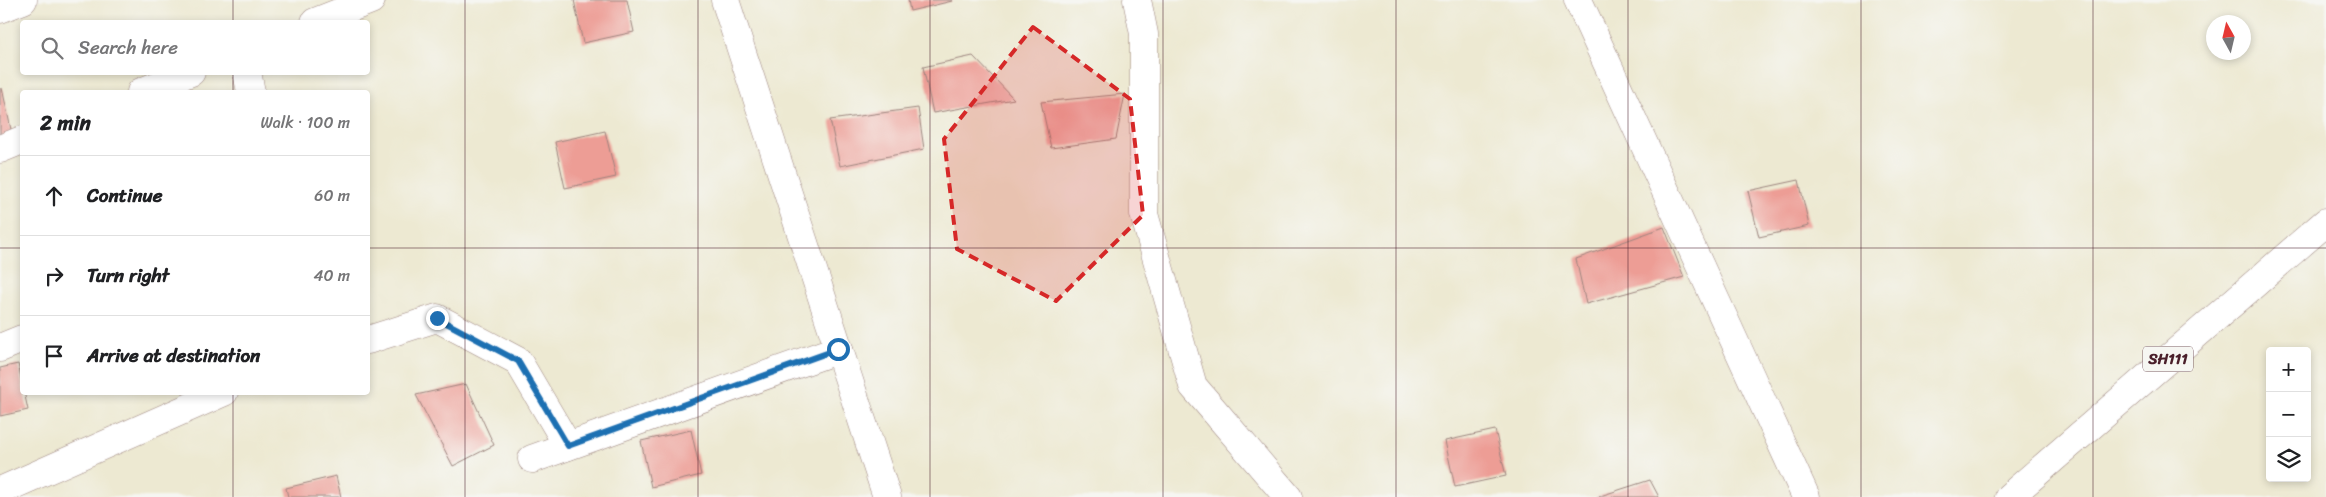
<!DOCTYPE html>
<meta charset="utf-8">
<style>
:root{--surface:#fff;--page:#f2f2f2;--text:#202124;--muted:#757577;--line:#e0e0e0}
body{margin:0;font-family:Sriracha,sans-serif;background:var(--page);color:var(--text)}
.controls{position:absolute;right:15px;bottom:15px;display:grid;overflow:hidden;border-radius:5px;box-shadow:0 2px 8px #0003}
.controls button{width:45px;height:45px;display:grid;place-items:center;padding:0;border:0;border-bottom:1px solid var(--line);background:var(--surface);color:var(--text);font:25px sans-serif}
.compass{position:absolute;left:2206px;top:15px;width:45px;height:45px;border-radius:50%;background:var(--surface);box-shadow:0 2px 8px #0003;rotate:352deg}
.stop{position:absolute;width:15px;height:15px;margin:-11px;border:4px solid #1f6fb2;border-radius:50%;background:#fff}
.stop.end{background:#1f6fb2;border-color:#fff;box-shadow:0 1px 5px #0008}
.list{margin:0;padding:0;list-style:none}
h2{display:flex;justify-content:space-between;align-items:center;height:65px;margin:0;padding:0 20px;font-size:21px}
h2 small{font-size:16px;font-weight:400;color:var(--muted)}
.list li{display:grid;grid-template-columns:32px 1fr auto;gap:15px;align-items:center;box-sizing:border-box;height:80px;padding:0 20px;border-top:1px solid var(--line)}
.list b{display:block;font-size:19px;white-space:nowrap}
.list em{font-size:16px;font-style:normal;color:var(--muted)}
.icon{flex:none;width:28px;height:28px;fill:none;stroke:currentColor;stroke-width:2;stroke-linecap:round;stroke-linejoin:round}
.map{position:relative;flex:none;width:2326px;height:497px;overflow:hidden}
.search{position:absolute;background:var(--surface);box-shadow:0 2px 8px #0003;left:20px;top:20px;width:350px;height:55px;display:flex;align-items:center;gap:12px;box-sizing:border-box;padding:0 18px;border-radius:5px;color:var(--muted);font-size:19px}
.panel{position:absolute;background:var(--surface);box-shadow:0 2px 8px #0003;left:20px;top:90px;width:350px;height:305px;border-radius:5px}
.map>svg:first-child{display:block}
.building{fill:#ed9d95}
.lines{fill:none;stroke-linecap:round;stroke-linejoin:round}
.minor-casing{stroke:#9c847e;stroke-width:29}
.primary-casing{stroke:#9c847e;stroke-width:29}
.minor{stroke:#fff;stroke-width:28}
.primary{stroke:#fff;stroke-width:28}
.route{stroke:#1f6fb2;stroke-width:6}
.marked{fill:#d62828;fill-opacity:0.2;stroke:#d62828;stroke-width:4;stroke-dasharray:10 6;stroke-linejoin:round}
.grid{fill:none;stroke:#4a1f2b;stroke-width:1;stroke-opacity:0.55}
.labels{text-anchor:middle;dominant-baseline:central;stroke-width:5;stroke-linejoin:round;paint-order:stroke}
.shield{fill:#f6f6f2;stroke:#7e6067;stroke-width:1}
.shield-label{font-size:15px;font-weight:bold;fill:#4a1f2b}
</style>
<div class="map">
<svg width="2326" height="497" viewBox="0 0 2326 497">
<rect width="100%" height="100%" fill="#f6f6f2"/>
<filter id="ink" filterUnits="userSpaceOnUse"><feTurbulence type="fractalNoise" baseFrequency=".02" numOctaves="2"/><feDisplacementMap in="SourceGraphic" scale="10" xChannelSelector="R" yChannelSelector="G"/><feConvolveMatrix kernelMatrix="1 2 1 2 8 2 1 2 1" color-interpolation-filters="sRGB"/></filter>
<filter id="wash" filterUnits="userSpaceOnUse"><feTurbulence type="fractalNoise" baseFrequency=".0096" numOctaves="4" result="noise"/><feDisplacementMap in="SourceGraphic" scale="20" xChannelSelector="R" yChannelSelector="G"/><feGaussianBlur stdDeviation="1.12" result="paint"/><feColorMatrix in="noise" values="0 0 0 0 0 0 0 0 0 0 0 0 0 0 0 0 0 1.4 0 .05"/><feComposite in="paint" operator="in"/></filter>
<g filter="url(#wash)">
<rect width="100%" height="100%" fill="#ede9d2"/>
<g id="blocks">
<!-- building -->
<g class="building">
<polygon points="574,0 627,0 634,32 583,43"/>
<polygon points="908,0 952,0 952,1 910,11"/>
<polygon points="973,56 1014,99 933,113 923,67"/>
<polygon points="2,88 12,134 0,137 0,89"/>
<polygon points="1125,94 1116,139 1051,148 1041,102"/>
<polygon points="918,108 924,149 840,166 830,120"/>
<polygon points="605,131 616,177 565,188 555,142"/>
<polygon points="1799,180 1809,226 1759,237 1748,191"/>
<polygon points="1664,227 1684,277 1586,304 1576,259"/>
<polygon points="18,364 28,410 0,416 0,368"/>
<polygon points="466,384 494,445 453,466 416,395"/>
<polygon points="691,430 701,475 651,487 641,441"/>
<polygon points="1495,430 1506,476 1455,487 1445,441"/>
<polygon points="336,476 341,497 288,497 286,488"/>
<polygon points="1650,480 1659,497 1597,497"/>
</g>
</g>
</g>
<g filter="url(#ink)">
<use href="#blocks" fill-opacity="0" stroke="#9c847e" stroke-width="1"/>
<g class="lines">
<!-- minor casing -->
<g class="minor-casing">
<g id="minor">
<polyline points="725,0 887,497"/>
<polyline points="1137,0 1144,34 1144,214 1193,386 1288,497"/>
<polyline points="1578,0 1806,497"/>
<polyline points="0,9 23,0"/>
<polyline points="315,22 371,0"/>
<polyline points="247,72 251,92"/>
<polyline points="141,92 191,72"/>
<polyline points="0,149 22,140"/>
<polyline points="368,340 437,318 518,361 568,446"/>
<polyline points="0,348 22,339"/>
<polyline points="532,459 839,349"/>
<polyline points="0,491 224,392"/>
</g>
</g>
<!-- primary casing -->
<g class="primary-casing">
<polyline id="primary" points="2009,497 2326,222"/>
</g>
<!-- minor -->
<use href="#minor" class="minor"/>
<!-- primary -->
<use href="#primary" class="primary"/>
</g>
</g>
<g class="lines" filter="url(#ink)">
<!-- route -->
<polyline class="route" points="437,318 518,361 568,446 838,349"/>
</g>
<!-- marked area -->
<path class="marked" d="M 1033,27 L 1130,99 L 1143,215 L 1056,301 L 957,249 L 944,139 Z"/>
<!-- grid -->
<path class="grid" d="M 233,0 L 233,22M 465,0 L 465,497M 698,0 L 698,497M 930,0 L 930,497M 1163,0 L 1163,497M 1396,0 L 1396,497M 1628,0 L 1628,497M 1861,0 L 1861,497M 2093,0 L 2093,497M 233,72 L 233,92M 0,248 L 22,248M 368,248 L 2326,248M 233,392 L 233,497"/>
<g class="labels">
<!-- shield labels -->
<rect class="shield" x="2143" y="346.5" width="50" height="25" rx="4"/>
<g class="shield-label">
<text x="2168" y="359">SH111</text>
</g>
</g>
</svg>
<div class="controls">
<button>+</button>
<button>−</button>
<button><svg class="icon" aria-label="layers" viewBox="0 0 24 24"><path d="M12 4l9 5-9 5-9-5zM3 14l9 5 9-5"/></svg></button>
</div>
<svg class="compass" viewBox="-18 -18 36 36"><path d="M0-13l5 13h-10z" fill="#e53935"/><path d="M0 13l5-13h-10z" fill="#757577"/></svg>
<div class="stop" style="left:838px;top:349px"></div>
<div class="stop end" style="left:437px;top:318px"></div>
<div class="search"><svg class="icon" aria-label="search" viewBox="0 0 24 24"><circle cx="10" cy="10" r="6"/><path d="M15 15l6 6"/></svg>Search here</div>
<section class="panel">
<h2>2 min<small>Walk · 100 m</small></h2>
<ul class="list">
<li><svg class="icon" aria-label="ahead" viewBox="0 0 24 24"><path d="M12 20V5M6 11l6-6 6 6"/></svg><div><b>Continue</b></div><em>60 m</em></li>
<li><svg class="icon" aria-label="right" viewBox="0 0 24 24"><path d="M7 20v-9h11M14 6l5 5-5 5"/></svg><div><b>Turn right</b></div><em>40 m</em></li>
<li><svg class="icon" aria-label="arrive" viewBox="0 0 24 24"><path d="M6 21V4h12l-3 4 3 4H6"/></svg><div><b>Arrive at destination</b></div></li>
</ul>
</section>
</div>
